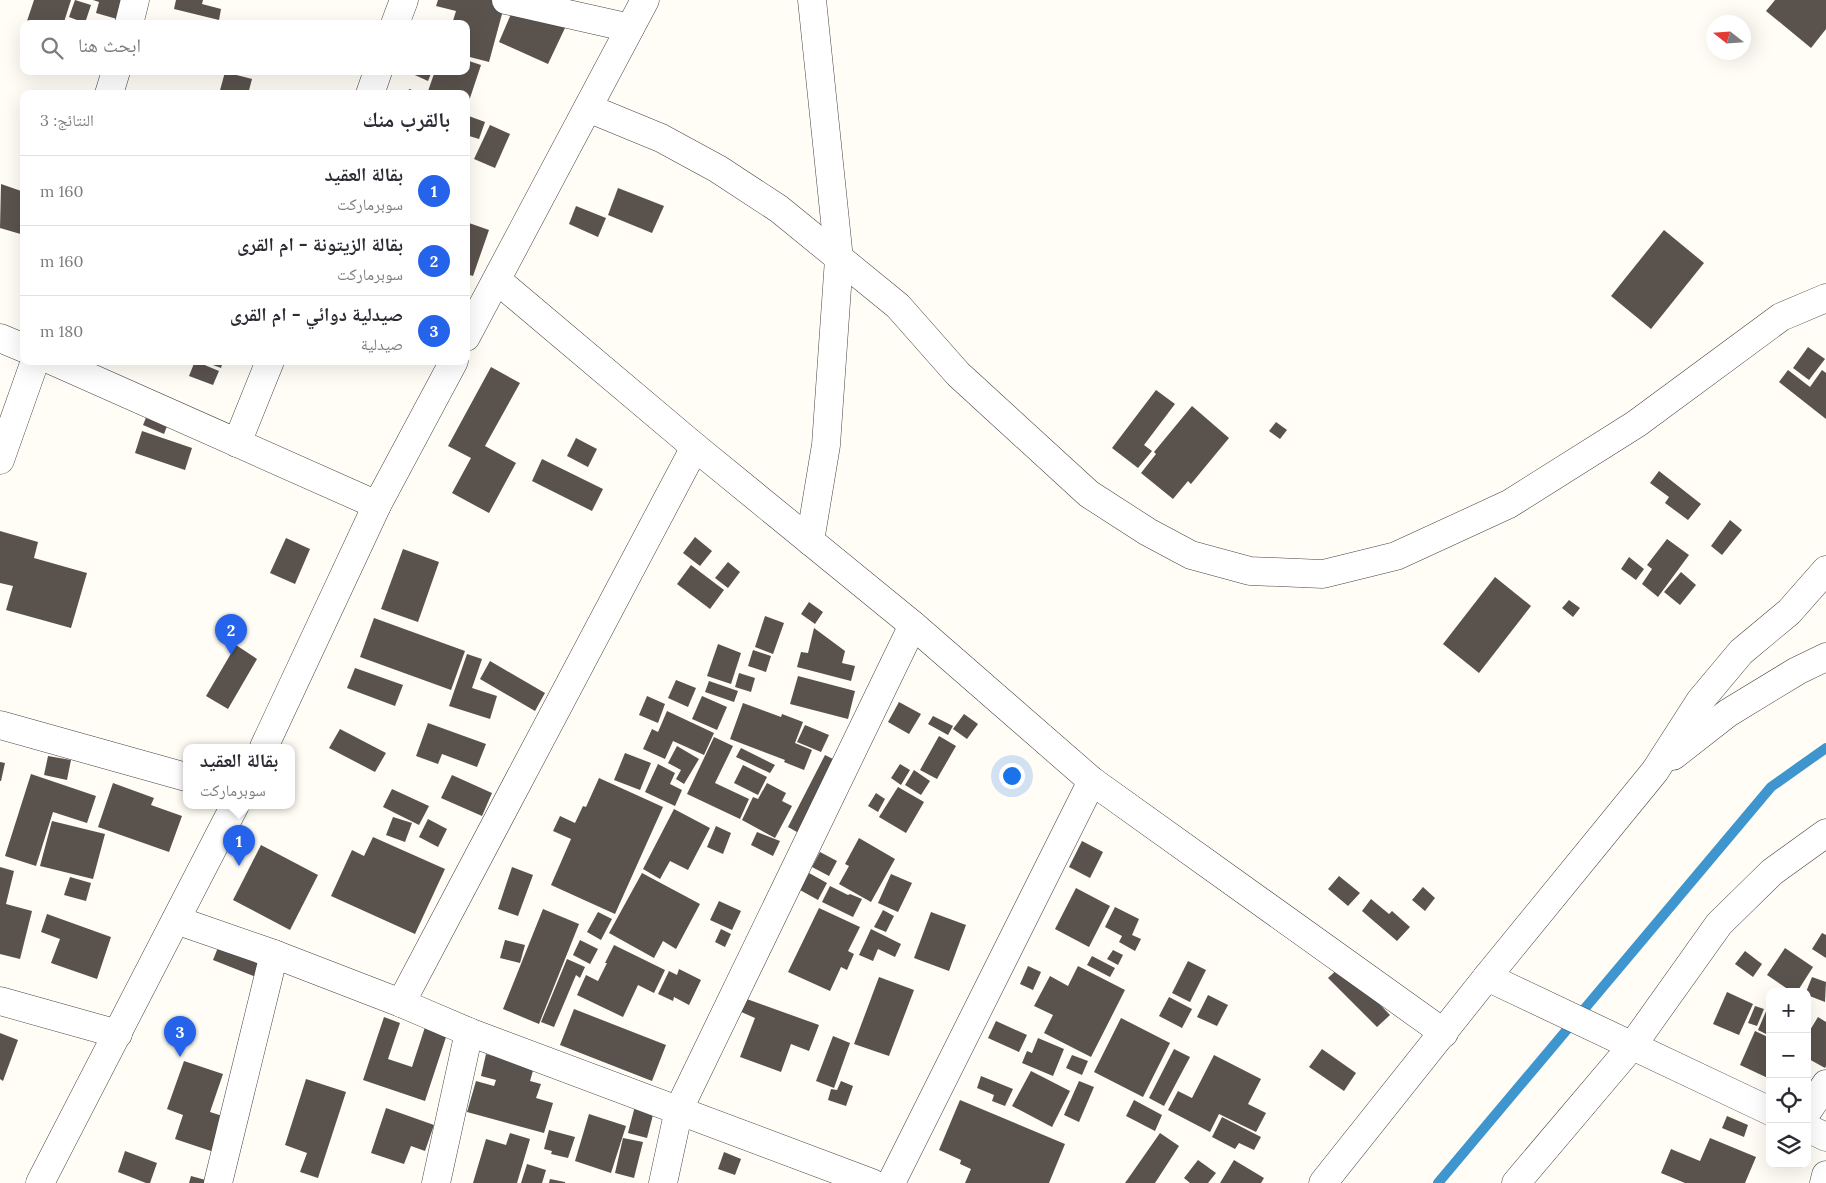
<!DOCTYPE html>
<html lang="ar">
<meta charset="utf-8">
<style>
:root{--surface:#fff;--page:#f2f2f3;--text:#2b2b33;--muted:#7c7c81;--line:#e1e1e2;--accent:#2563eb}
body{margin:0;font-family:Lora,"Noto Naskh Arabic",serif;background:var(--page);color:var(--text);direction:rtl}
.controls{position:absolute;right:15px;bottom:15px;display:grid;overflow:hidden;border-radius:10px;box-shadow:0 5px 20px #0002}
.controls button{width:45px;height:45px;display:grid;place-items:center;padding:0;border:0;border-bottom:1px solid var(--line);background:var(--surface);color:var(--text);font:25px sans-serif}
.compass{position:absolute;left:1706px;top:15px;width:45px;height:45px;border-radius:50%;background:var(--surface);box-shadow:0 5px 20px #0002;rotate:287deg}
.you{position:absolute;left:1011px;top:775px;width:18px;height:18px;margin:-12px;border:4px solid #fff;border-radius:50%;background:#1a73e8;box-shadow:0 0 0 8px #1a73e833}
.badge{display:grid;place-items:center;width:32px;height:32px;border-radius:50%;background:var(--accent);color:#fff;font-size:16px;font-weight:700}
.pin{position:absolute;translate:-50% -41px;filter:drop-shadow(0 1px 2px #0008)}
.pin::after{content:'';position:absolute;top:26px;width:18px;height:15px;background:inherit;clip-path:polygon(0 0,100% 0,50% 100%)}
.popup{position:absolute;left:183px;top:744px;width:112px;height:65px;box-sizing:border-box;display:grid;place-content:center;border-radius:10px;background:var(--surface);filter:drop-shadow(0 1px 4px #0005);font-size:16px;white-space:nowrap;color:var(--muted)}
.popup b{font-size:19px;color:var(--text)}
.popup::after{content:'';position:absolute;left:50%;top:100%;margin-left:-10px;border:10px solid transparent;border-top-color:var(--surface)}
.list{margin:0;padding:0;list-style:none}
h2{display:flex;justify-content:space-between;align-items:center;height:65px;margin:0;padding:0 20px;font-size:21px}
h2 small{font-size:16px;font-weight:400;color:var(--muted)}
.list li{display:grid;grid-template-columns:32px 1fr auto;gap:15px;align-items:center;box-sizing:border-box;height:70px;padding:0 20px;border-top:1px solid var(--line)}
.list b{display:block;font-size:19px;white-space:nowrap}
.list p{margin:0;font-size:16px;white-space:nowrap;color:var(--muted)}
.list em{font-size:16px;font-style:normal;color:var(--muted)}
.icon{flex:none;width:28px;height:28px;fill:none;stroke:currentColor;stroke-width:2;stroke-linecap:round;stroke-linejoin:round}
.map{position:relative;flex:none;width:1826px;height:1183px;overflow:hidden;direction:ltr}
.search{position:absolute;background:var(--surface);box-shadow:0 5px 20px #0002;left:20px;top:20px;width:450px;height:55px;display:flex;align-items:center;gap:12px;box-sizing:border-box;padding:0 18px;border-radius:10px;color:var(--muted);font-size:19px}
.panel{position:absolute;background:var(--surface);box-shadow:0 5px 20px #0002;left:20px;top:90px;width:450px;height:275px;border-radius:10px;direction:rtl}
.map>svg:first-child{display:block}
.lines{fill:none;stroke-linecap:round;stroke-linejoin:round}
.stream{stroke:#3f96cf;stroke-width:10}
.building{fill:#5a524d}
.minor-casing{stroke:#444;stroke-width:29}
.minor{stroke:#fff;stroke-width:28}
</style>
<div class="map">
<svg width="1826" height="1183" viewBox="0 0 1826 1183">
<rect width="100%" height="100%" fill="#fffdf5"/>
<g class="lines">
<!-- stream -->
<polyline class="stream" points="1438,1183 1771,787 1826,748"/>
</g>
<!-- building -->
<g class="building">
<polygon points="34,0 71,0 64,22 69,24 26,24"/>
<polygon points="75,0 91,5 85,23 69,17"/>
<polygon points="93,0 123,0 117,19 96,13 99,2"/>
<polygon points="176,0 203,0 202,4 221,9 219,20 174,9"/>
<polygon points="438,0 494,0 505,3 489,62 466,56 466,24 452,24 456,11 436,6"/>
<polygon points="517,0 573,11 548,64 499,42"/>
<polygon points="1775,0 1826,0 1826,29 1811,48 1766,11"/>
<polygon points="466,60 481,65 467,107 466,94 427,94 435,71 466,71"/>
<polygon points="406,71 432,71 428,81"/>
<polygon points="225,72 252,79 248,94 219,94"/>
<polygon points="409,89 422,93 422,94 408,94"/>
<polygon points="466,115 485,122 479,139 466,135"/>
<polygon points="490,125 510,134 495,168 474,159"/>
<polygon points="1,184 24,192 24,235 0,228"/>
<polygon points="618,188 664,206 652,233 608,215"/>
<polygon points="576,206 606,218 598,237 569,224"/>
<polygon points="469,223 489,230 473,276 466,274 466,227 468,228"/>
<polygon points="1664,230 1704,263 1651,329 1611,296"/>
<polygon points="1808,347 1825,359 1809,380 1793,368"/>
<polygon points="195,361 219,371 213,385 189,376"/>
<polygon points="202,361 223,361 221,368"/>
<polygon points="491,367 520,383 485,446 516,463 489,513 452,493 471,458 448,446"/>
<polygon points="1788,370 1810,387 1822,370 1826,373 1826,419 1779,382"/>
<polygon points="1156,390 1175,404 1144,445 1152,451 1138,468 1112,448"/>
<polygon points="152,403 173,411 164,434 143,425"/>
<polygon points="1192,406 1229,438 1191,484 1188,481 1173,499 1141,473 1156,454 1154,452"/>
<polygon points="1276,422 1287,430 1280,439 1269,431"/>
<polygon points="142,431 192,448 185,470 135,453"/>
<polygon points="576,438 597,449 588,467 567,456"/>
<polygon points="542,459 603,489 592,511 532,481"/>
<polygon points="1659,471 1701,504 1688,520 1665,503 1669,497 1650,483"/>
<polygon points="1730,520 1742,530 1722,555 1711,546"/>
<polygon points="0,531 38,542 34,558 87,573 71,628 6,610 13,586 0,583"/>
<polygon points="695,537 712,551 700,566 683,553"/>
<polygon points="286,538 310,549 295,584 270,573"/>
<polygon points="1667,539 1689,555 1658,597 1642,584 1652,569 1647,565"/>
<polygon points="403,549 439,562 418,622 381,609"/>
<polygon points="1629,557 1644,569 1636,580 1621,569"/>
<polygon points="728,562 740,572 728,588 715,578"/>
<polygon points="691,565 724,590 710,609 677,584"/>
<polygon points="1681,572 1696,585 1680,605 1664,592"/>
<polygon points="1495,577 1531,606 1479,673 1443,644"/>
<polygon points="1569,600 1580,608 1573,617 1562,608"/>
<polygon points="809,602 823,612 815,624 801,614"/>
<polygon points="765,616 784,623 773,654 755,647"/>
<polygon points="374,618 465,651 451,690 360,657"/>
<polygon points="814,628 845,651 842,663 855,666 851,681 797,667 801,652 808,653"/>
<polygon points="718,644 741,653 731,684 707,676"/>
<polygon points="236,645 257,659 228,709 206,696"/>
<polygon points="753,650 771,656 766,672 748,666"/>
<polygon points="467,654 482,659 472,688 497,696 490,719 449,706"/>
<polygon points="490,661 545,693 535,711 480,679"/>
<polygon points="355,668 403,685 395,706 347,688"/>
<polygon points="739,673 755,678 751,692 735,687"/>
<polygon points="798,676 855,691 848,719 790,704"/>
<polygon points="676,680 696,688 688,707 668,698"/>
<polygon points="709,681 738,691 734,702 705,692"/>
<polygon points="647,696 665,704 658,723 639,715"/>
<polygon points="702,696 727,707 717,730 692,719"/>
<polygon points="899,702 921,714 909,734 888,722"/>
<polygon points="743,703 781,717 782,714 803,722 795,743 812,750 804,770 784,762 785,760 730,739"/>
<polygon points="667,711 714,733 704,755 673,741 665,759 643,749 652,729 658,732"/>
<polygon points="964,714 978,724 967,739 953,729"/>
<polygon points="933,716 953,726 948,735 928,724"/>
<polygon points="428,723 486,744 477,767 442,754 438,764 416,756"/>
<polygon points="805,725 829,735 821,752 797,742"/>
<polygon points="340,729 386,753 375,772 329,748"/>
<polygon points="939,736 956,746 937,779 920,770"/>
<polygon points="714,737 733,746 715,783 749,799 740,819 687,794"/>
<polygon points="677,746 699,759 684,784 676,779 681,770 668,763"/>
<polygon points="741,748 775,765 770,773 736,757"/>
<polygon points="625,753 651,763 640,790 614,780"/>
<polygon points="825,755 843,764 806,837 788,827"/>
<polygon points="48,756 71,760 67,780 44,775"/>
<polygon points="0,762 5,763 1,781 0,781"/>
<polygon points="658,764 675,773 670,784 682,790 675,806 645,792"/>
<polygon points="900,764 910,770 901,785 891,778"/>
<polygon points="743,765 767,777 758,795 734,783"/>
<polygon points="914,770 930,781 921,795 905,785"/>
<polygon points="31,774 96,796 87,823 53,812 36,866 5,856"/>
<polygon points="452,775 492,793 482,816 441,798"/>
<polygon points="599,778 663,807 615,914 551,885 571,839 553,831 560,816 575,823 583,806 586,807"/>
<polygon points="113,783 154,798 151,805 182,816 169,852 98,827"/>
<polygon points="767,783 786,793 782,801 792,806 775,838 742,820 753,797 758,799"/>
<polygon points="898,787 924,802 906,833 879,817"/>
<polygon points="392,789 429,806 419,825 383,807"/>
<polygon points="876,793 885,799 878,812 868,806"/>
<polygon points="674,809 710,828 688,870 670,861 660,879 643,869"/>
<polygon points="393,817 412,823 405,842 386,835"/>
<polygon points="428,819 447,829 438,847 419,837"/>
<polygon points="52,821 105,834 93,879 40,866"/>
<polygon points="716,826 731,833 723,854 707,847"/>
<polygon points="757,832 780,841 773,856 751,845"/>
<polygon points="373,837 445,869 415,934 331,896 352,850 364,856"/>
<polygon points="859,838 895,859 871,902 839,884 849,866 845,864"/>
<polygon points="1082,841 1103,852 1090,878 1069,867"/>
<polygon points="261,845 318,875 290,930 233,900"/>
<polygon points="820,852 837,861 829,876 812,867"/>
<polygon points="0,867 14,871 6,904 32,911 20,959 0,954"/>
<polygon points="512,867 533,875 518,916 498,909"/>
<polygon points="642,873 700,904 676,949 663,941 654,958 609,933"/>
<polygon points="809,873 827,883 818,900 800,890"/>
<polygon points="891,874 912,883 898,912 878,903"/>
<polygon points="1339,876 1360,893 1348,906 1328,889"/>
<polygon points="70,877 91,883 86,901 64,895"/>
<polygon points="830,886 848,895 850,894 862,899 853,917 822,902"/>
<polygon points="1423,887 1435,898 1425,911 1412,900"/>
<polygon points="1076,888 1110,906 1089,947 1055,929"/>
<polygon points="1371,899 1389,914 1392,911 1410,927 1397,941 1362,911"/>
<polygon points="719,901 741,911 732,930 710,920"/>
<polygon points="1115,907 1139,919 1132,935 1141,939 1135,951 1119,942 1122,936 1105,927"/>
<polygon points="819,908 860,927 848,951 854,954 847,970 841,967 830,991 788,972"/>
<polygon points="543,909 579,924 539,1024 503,1009"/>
<polygon points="883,910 894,916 886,932 874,927"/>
<polygon points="598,912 612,919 601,940 587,932"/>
<polygon points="931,912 966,925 949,971 914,958"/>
<polygon points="47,914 111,937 97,979 51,963 60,939 41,932"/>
<polygon points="721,929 731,934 725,947 715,942"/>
<polygon points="871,929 901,944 895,957 878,949 873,961 859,955"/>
<polygon points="1822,933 1826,935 1826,958 1812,949"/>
<polygon points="505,940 525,945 520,963 500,958"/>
<polygon points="580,940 598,949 590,964 573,955"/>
<polygon points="219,945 262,963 256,977 213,960"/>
<polygon points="614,945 665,970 654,993 638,985 623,1017 577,995 586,975 598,981 607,963 605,963"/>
<polygon points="1785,948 1813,967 1797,992 1792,992 1767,975"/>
<polygon points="1113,950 1123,955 1118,965 1107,959"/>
<polygon points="1745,951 1762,964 1753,977 1735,964"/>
<polygon points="1092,956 1115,968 1110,977 1087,965"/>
<polygon points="567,959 585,967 580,978 576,975 554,1027 541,1022"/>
<polygon points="1188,961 1206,970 1190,1002 1172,993"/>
<polygon points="1342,965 1390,1015 1377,1027 1328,978"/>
<polygon points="1028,966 1041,972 1033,990 1020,984"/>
<polygon points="1078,966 1125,990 1091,1057 1044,1033 1053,1015 1034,1006 1050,976 1068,986"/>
<polygon points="679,969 701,980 689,1005 674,997 673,1001 658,994 669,971 677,975"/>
<polygon points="879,977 914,990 889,1056 854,1044"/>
<polygon points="1812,977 1826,982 1825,1002 1807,995 1806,992"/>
<polygon points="1727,992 1753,1004 1739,1035 1713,1024"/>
<polygon points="1208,995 1228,1005 1217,1026 1197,1017"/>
<polygon points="1169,997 1192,1009 1182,1028 1159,1016"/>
<polygon points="744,998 819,1025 809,1051 791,1044 781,1072 740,1057 755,1018 739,1011"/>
<polygon points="1770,1002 1770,1036 1758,1030"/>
<polygon points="1755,1006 1764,1009 1757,1026 1748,1023"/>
<polygon points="574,1009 666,1045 652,1081 560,1045"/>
<polygon points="384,1017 400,1023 388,1059 412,1067 427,1021 449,1028 425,1101 363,1080"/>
<polygon points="1818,1017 1826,1022 1826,1066 1825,1068 1807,1058 1807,1035"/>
<polygon points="1121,1018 1170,1043 1143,1097 1094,1072"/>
<polygon points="996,1021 1027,1035 1019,1052 988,1038"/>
<polygon points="1755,1031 1770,1038 1770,1079 1740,1065"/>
<polygon points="0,1033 18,1040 3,1081 0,1079"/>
<polygon points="833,1036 850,1043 834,1088 816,1081"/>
<polygon points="1038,1038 1064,1049 1053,1076 1022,1063 1027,1051 1032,1053"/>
<polygon points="1174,1049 1190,1057 1164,1106 1149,1098"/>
<polygon points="1322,1049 1356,1073 1344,1091 1309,1067"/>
<polygon points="486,1054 534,1067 530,1081 541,1084 536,1098 553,1103 544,1133 467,1112 476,1081 494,1086 496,1080 481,1076"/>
<polygon points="1072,1055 1088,1061 1082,1075 1066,1068"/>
<polygon points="1214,1055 1261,1079 1248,1104 1266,1113 1256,1132 1219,1114 1210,1132 1168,1110 1178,1091 1192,1098"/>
<polygon points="184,1061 223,1074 210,1112 232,1119 220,1154 175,1139 183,1115 167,1109"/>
<polygon points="1031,1071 1070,1091 1052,1127 1012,1106"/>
<polygon points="981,1076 1013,1089 1005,1106 992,1101 994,1095 977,1088"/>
<polygon points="306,1079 346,1092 318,1178 300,1172 307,1153 285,1145"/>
<polygon points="841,1081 853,1086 846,1106 828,1100 831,1089 837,1090"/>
<polygon points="1079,1081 1094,1087 1079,1122 1064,1115"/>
<polygon points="960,1100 1065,1144 1049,1183 965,1183 971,1169 960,1164 961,1160 939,1150"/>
<polygon points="1134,1100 1162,1115 1155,1131 1126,1116"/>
<polygon points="635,1106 654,1111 647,1138 628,1133"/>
<polygon points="386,1108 434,1125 425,1151 411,1146 404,1164 371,1153"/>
<polygon points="589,1114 626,1126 611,1173 575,1161"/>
<polygon points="1727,1116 1748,1125 1744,1137 1722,1128"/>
<polygon points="1222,1117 1261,1137 1254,1150 1239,1143 1235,1149 1212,1137"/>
<polygon points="549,1130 575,1137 568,1158 551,1154 552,1151 544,1149"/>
<polygon points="510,1133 530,1139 517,1183 473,1183 486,1139 506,1145"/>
<polygon points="1160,1133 1179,1146 1155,1183 1125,1183"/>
<polygon points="623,1138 643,1142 634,1178 615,1173"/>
<polygon points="1710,1138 1756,1157 1745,1183 1685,1183 1661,1173 1671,1149 1700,1161"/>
<polygon points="125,1151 157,1163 150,1183 146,1183 118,1172"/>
<polygon points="724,1152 741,1159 735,1175 718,1169"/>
<polygon points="1198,1160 1216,1173 1208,1183 1190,1183 1184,1178"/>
<polygon points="1234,1160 1264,1178 1261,1183 1220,1183"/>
<polygon points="527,1164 546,1170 542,1183 521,1183"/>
<polygon points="191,1176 213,1182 213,1183 189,1183"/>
<polygon points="550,1179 565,1182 565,1183 549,1183"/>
</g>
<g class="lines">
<!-- minor casing -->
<g class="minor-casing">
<g id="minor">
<polyline points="506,0 630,28"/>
<polyline points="129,24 135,0"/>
<polyline points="395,24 404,0"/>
<polyline points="109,94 116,71"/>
<polyline points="370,94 378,71"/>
<polyline points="588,108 661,138 718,169 779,209 898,306 958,374 1089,494 1148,532 1191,555 1250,571 1323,574 1396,556 1509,504 1636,424 1781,317 1826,298"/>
<polyline points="497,280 695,447 913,625 1092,781 1444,1033"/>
<polyline points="466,337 645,0"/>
<polyline points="0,338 24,348"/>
<polyline points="53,361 377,505"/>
<polyline points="237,443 270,361"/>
<polyline points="0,460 35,361"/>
<polyline points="810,541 826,445 839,259 812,0"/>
<polyline points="0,725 186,777"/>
<polyline points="264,747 377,505 454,361"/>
<polyline points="1673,756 1728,713 1797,671 1826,657"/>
<polyline points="176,920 274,954 401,1003 469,1032 872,1183"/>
<polyline points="1487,977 1770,1111"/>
<polyline points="0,1001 118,1034"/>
<polyline points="401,1003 695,447"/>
<polyline points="1807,1112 1826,1084"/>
<polyline points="1807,1128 1826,1137"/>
<polyline points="40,1183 235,805"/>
<polyline points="218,1183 274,954"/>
<polyline points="436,1183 469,1032"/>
<polyline points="663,1183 679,1109 913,625"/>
<polyline points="891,1183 1092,781"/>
<polyline points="1323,1183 1487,977 1655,771 1700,701 1741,652 1789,612 1826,570"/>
<polyline points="1516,1183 1632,1046 1719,924 1772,872 1826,833"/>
<polyline points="1824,1183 1826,1175"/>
</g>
</g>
<!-- minor -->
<use href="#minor" class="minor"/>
</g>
</svg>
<div class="controls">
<button>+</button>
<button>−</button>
<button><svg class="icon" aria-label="locate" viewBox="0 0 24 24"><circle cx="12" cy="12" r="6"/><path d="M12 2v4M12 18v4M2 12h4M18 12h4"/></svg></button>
<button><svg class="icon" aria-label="layers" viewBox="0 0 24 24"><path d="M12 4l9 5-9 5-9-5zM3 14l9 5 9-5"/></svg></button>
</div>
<svg class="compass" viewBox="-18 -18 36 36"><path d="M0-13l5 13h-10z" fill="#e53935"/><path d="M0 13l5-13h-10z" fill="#7c7c81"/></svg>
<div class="you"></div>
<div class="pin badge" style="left:239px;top:866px">1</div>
<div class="popup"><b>بقالة العقيد</b>سوبرماركت</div>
<div class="pin badge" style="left:231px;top:655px">2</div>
<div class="pin badge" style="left:180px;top:1057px">3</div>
<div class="search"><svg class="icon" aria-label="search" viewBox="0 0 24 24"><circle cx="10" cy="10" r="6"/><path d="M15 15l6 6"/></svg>ابحث هنا</div>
<section class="panel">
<h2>بالقرب منك<small>النتائج: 3</small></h2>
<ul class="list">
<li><span class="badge">1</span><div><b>بقالة العقيد</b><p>سوبرماركت</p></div><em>160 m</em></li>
<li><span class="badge">2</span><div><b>بقالة الزيتونة - ام القرى</b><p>سوبرماركت</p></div><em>160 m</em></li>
<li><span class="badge">3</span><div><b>صيدلية دوائي - ام القرى</b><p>صيدلية</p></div><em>180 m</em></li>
</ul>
</section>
</div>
